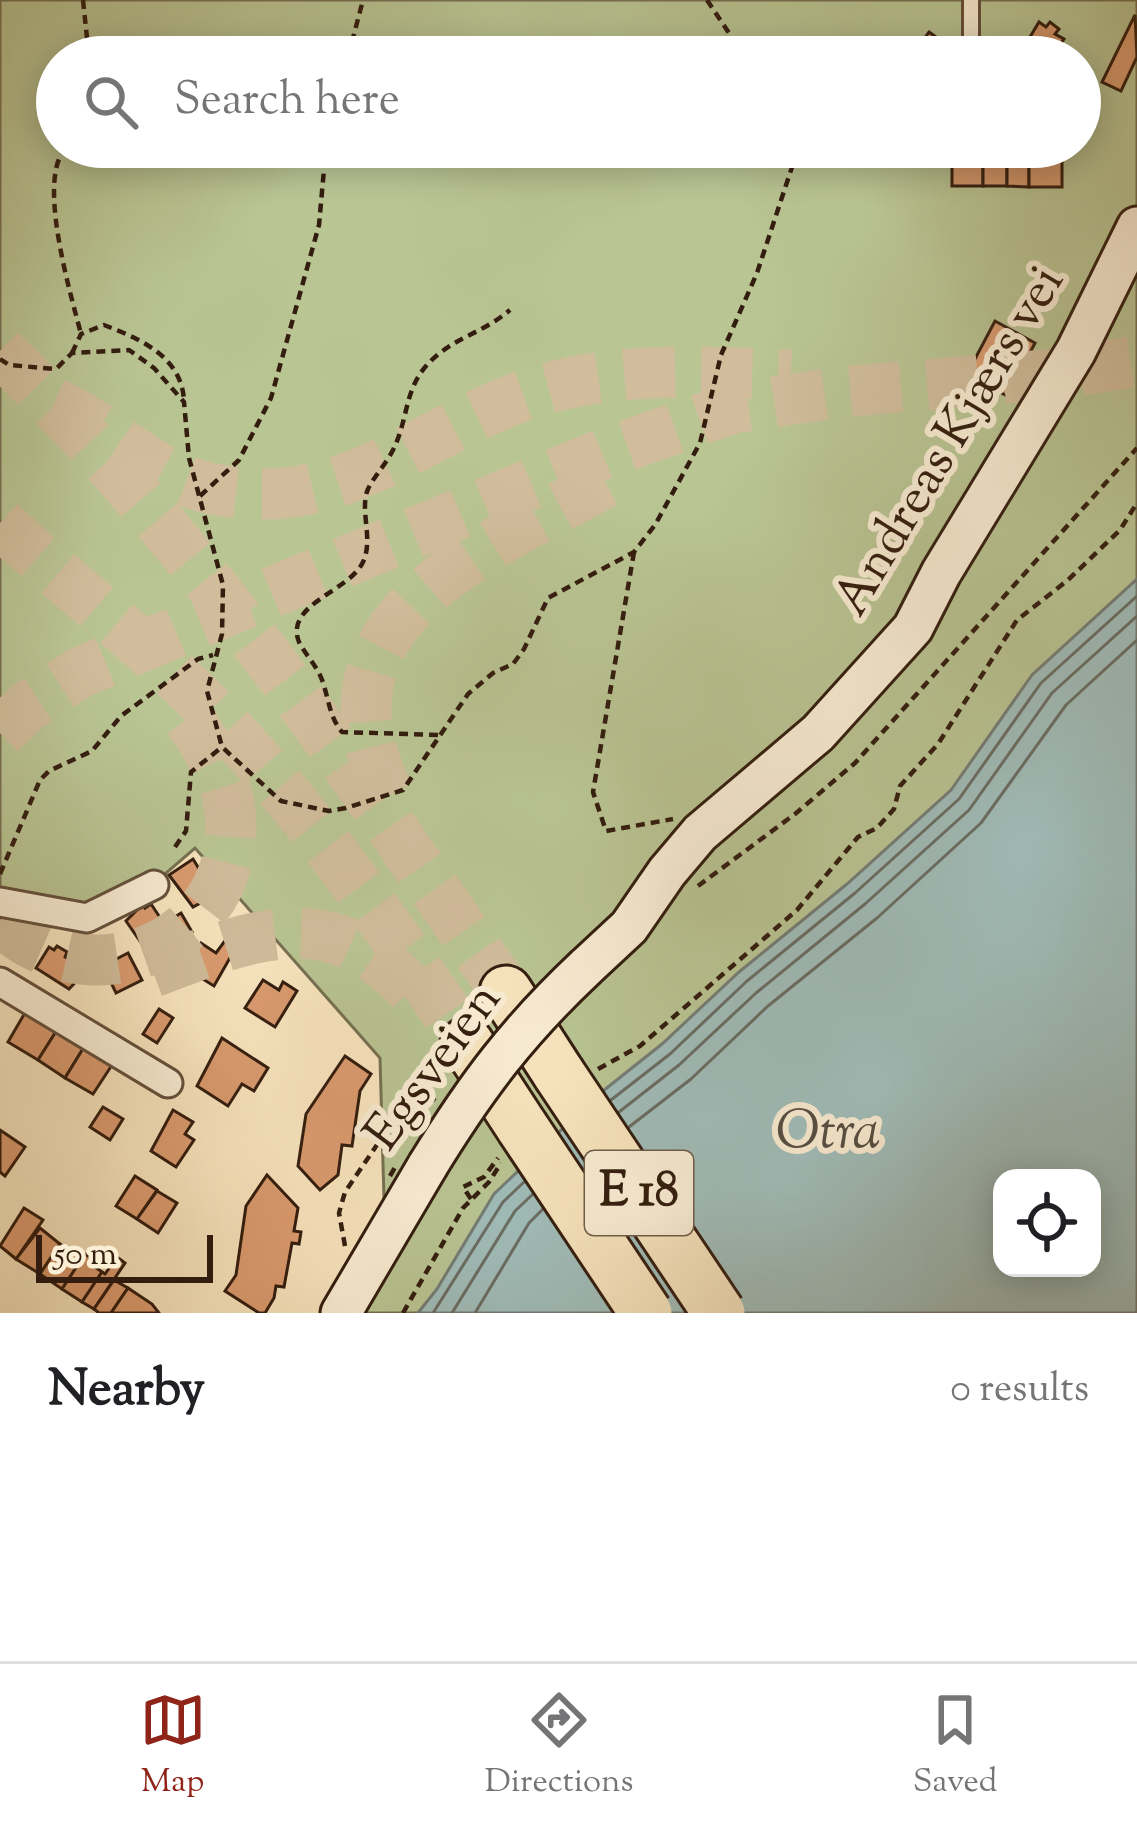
<!DOCTYPE html>
<meta charset="utf-8">
<style>
:root{--surface:#fff;--page:#f2f2f2;--text:#202124;--muted:#757577;--line:#e0e0e0;--accent:#8f2418}
body{margin:0;font-family:"Sorts Mill Goudy",serif;background:var(--page);color:var(--text)}
.controls{position:absolute;right:36px;bottom:36px;display:grid;overflow:hidden;border-radius:24px;box-shadow:0 6px 30px #0003}
.controls button{width:108px;height:108px;display:grid;place-items:center;padding:0;border:0;border-bottom:3px solid var(--line);background:var(--surface);color:var(--text);font:60px sans-serif}
.scale{position:absolute;left:36px;bottom:30px;width:177px;box-sizing:border-box;padding-left:12px;border:6px solid #331d0f;border-top:0;font-size:33px;line-height:42px;white-space:nowrap;color:#331d0f;-webkit-text-stroke:9px #faeed5;paint-order:stroke}
.list{margin:0;padding:0;list-style:none}
h2{display:flex;justify-content:space-between;align-items:center;height:156px;margin:0;padding:0 48px;font-size:51px}
h2 small{font-size:39px;font-weight:400;color:var(--muted)}
.icon{flex:none;width:66px;height:66px;fill:none;stroke:currentColor;stroke-width:2;stroke-linecap:round;stroke-linejoin:round}
.map{position:relative;flex:none;width:1137px;height:1313px;overflow:hidden}
.search{position:absolute;background:var(--surface);box-shadow:0 6px 30px #0003;left:36px;right:36px;top:36px;height:132px;display:flex;align-items:center;gap:30px;box-sizing:border-box;padding:0 42px;border-radius:66px;color:var(--muted);font-size:45px}
.sheet{height:348px;background:var(--surface)}
nav{display:flex;justify-content:space-around;align-items:center;box-sizing:border-box;height:168px;border-top:3px solid var(--line);background:var(--surface);font-size:33px;color:var(--muted)}
nav a{display:grid;justify-items:center;gap:6px}
nav .on{color:var(--accent)}
.map>svg:first-child{display:block}
.green{fill:#bac594;stroke:#767152;stroke-width:3;fill-rule:evenodd}
.water{fill:#a0bdba;stroke:#747d76;stroke-width:3;fill-rule:evenodd}
.lines{fill:none;stroke-linecap:round;stroke-linejoin:round}
.shore{stroke:#6a6d64;stroke-width:3}
.building{fill:#da9b6f;stroke:#331d0f;stroke-width:3}
.highway-tunnel{stroke:#d1bd9c;stroke-width:51;stroke-dasharray:51 26;stroke-linecap:butt}
.lane-casing{stroke:#644f3b;stroke-width:20}
.street-casing{stroke:#644f3b;stroke-width:33}
.secondary-casing{stroke:#331d0f;stroke-width:45}
.highway-casing{stroke:#331d0f;stroke-width:57}
.path{stroke:#331d0f;stroke-width:4.5;stroke-dasharray:9 6;stroke-linecap:butt}
.lane{stroke:#faeed5;stroke-width:14}
.street{stroke:#faeed5;stroke-width:27}
.secondary{stroke:#faeed5;stroke-width:39}
.highway{stroke:#f8e5bf;stroke-width:51}
.secondary-bridge-casing{stroke:#331d0f;stroke-width:45;stroke-linecap:butt}
.highway-bridge-casing{stroke:#331d0f;stroke-width:57;stroke-linecap:butt}
.path-bridge{stroke:#331d0f;stroke-width:4.5;stroke-dasharray:9 6;stroke-linecap:butt}
.secondary-bridge{stroke:#faeed5;stroke-width:39}
.highway-bridge{stroke:#f8e5bf;stroke-width:51}
.labels{text-anchor:middle;dominant-baseline:central;stroke-width:12;stroke-linejoin:round;paint-order:stroke}
.shield{fill:#faeed5;stroke:#6f5c4a;stroke-width:3}
.shield-label{font-size:48px;font-weight:bold;fill:#331d0f}
.street-label{font-size:51px;fill:#331d0f;stroke:#faeed5}
.water-label{font-size:54px;font-style:italic;fill:#544d42;stroke:#faeed5}
</style>
<div class="map">
<svg width="1137" height="1313" viewBox="0 0 1137 1313">
<rect width="100%" height="100%" fill="#f8e5bf"/>
<filter id="stains"><feTurbulence type="fractalNoise" baseFrequency=".00167" numOctaves="4"/><feColorMatrix values="0 0 0 0 .2 0 0 0 0 .09 0 0 0 0 .02 0 0 0 .5 -.17"/></filter>
<radialGradient id="worn" r=".72"><stop offset=".6" stop-color="#630" stop-opacity="0"/><stop offset="1" stop-color="#630" stop-opacity=".3"/></radialGradient>
<!-- green -->
<path class="green" d="M 0,0 L 1137,0 L 1137,956 L 437,1290 L 418,1313 L 331,1313 L 384,1199 L 380,1058 L 195,848 L 158,880 L 107,913 L 0,895 ZM 57,57 L 1080,57 L 1080,147 L 57,147 Z"/>
<!-- water -->
<path class="water" d="M 1137,579 L 1137,1313 L 418,1313 L 437,1289 L 494,1194 L 598,1095 L 662,1044 L 739,972 L 847,884 L 951,790 L 1032,675 ZM 1002,1178 L 1092,1178 L 1092,1268 L 1002,1268 Z"/>
<g class="lines">
<!-- shore -->
<g class="shore">
<polyline points="611,1100 670,1054 747,981 855,893 959,799 1041,683 1137,596"/>
<polyline points="619,1112 679,1065 756,993 865,904 969,810 1052,693 1137,616"/>
<polyline points="629,1127 691,1079 768,1006 877,918 981,823 1066,705 1137,640"/>
<polyline points="433,1313 503,1202 524,1182"/>
<polyline points="452,1313 515,1211 533,1194"/>
<polyline points="475,1313 529,1223 543,1209"/>
</g>
</g>
<!-- building -->
<g class="building">
<polygon points="1135,15 1137,57 1121,91 1102,82"/>
<polygon points="1039,22 1046,27 1050,22 1059,29 1055,34 1064,39 1051,57 1018,57"/>
<polygon points="929,32 962,56 961,57 911,57"/>
<rect x="952" y="158" width="31" height="28"/>
<polygon points="983,158 1007,159 1007,186 983,186"/>
<polygon points="1007,159 1029,159 1029,187 1007,186"/>
<rect x="1029" y="159" width="33" height="28"/>
<polygon points="995,321 1035,343 1007,396 967,374"/>
<polygon points="193,859 215,895 193,907 169,875"/>
<polygon points="143,904 145,908 151,904 169,931 144,947 126,921"/>
<polygon points="181,913 192,932 170,944 167,938 172,936 165,923"/>
<polygon points="2,917 21,923 19,927 28,933 14,957 0,948"/>
<polygon points="224,942 235,949 214,986 185,968 191,958 186,954 193,943 199,946 201,943 216,953"/>
<polygon points="57,946 67,952 65,957 86,971 69,989 36,968 49,947 54,950"/>
<polygon points="128,953 142,980 116,993 103,966"/>
<polygon points="263,980 279,990 283,982 297,991 275,1027 245,1008"/>
<polygon points="159,1009 173,1018 157,1043 143,1034"/>
<polygon points="26,1011 57,1030 38,1060 8,1042"/>
<polygon points="57,1030 84,1047 65,1078 38,1060"/>
<polygon points="222,1038 268,1068 254,1091 242,1084 228,1106 197,1086"/>
<polygon points="84,1047 112,1065 93,1094 65,1078"/>
<polygon points="345,1056 371,1074 360,1091 352,1146 342,1145 338,1175 320,1190 298,1166 306,1114"/>
<polygon points="103,1107 123,1119 110,1140 90,1127"/>
<polygon points="173,1110 193,1122 185,1134 194,1140 176,1167 151,1151"/>
<polygon points="0,1130 25,1147 5,1176 0,1172"/>
<polygon points="267,1175 298,1208 294,1231 301,1232 299,1244 292,1243 284,1287 276,1286 274,1298 265,1313 259,1313 225,1291 236,1275 246,1206"/>
<polygon points="135,1176 157,1190 137,1219 116,1206"/>
<polygon points="157,1191 177,1203 158,1233 137,1219"/>
<polygon points="24,1208 43,1220 16,1259 0,1246"/>
<polygon points="40,1228 60,1244 40,1274 16,1259"/>
<polygon points="60,1244 82,1259 62,1289 40,1274"/>
<polygon points="85,1254 98,1263 95,1267 102,1272 82,1302 62,1289"/>
<polygon points="117,1257 125,1263 94,1309 82,1302 102,1272 105,1274"/>
<polygon points="114,1280 128,1288 111,1313 99,1313 94,1309"/>
<polygon points="128,1288 152,1304 159,1313 111,1313"/>
</g>
<g class="lines">
<!-- highway-tunnel -->
<g class="highway-tunnel">
<path d="M 0,351 C 198,541 350,768 506,992"/>
<path d="M 54,403 C 110,428 151,476 213,489 C 346,516 422,427 538,391 C 619,366 707,372 791,375"/>
<path d="M 0,523 C 74,591 155,650 224,724 C 316,822 393,932 467,1043"/>
<polyline points="0,733 28,706 81,672 603,454 733,408 840,392 1056,374 1137,361"/>
<path d="M 389,795 C 300,618 489,548 611,479"/>
<path d="M 0,920 C 87,1004 233,948 231,824 C 230,782 209,748 186,715"/>
<path d="M 153,972 C 253,934 331,900 414,993"/>
</g>
<!-- lane casing -->
<g class="lane-casing">
<polyline id="lane" points="971,57 971,0"/>
</g>
<!-- street casing -->
<g class="street-casing">
<g id="street">
<polyline points="0,902 87,918 154,885"/>
<polyline points="0,982 168,1083"/>
</g>
</g>
<!-- secondary casing -->
<g class="secondary-casing">
<g id="secondary">
<polyline points="586,967 629,927 667,872 700,833 818,733 913,628 941,573 1076,351 1137,227"/>
<polyline points="341,1313 428,1165"/>
</g>
</g>
<!-- highway casing -->
<g class="highway-casing">
<g id="highway">
<polyline points="506,992 559,1074"/>
<polyline points="467,1043 522,1127"/>
</g>
</g>
<!-- path -->
<g class="path">
<polyline points="83,0 89,57"/>
<polyline points="707,0 745,57"/>
<polyline points="348,57 363,0"/>
<path d="M 67,147 C 35,176 71,295 81,334"/>
<path d="M 72,353 L 81,334 L 104,325 C 140,339 181,356 184,400"/>
<polyline points="0,359 9,365 56,369 72,353 129,350 154,368 184,402 189,458 223,585 222,634 207,691 222,747 281,801 329,811 346,808 403,790 468,694 493,673 513,664 524,649 548,598 634,552 655,525 700,443 721,355 757,273 796,155 795,147"/>
<polyline points="200,496 239,460 271,398 319,225 326,147"/>
<polyline points="634,552 593,792 606,831 673,819"/>
<path d="M 438,735 L 342,732 C 327,714 329,693 319,673 C 313,662 304,652 299,642 C 284,604 349,592 363,562 C 374,539 359,510 368,489 C 375,475 386,464 393,450 C 411,414 402,382 440,353 C 461,336 485,331 510,310"/>
<polyline points="175,847 186,831 191,772 222,747"/>
<polyline points="0,874 40,780 49,771 92,751 121,716 198,659 213,655"/>
<polyline points="698,886 795,814 855,763 1137,448"/>
<polyline points="598,1069 640,1046 797,910 858,837 877,828 894,809 900,786 938,744 1017,620 1068,580 1120,530 1137,503"/>
<polyline points="471,1199 463,1187 484,1177 498,1158"/>
<polyline points="345,1246 339,1213 345,1192 408,1099 426,1093 435,1101"/>
<polyline points="403,1313 463,1208 489,1182 501,1163"/>
</g>
<!-- lane -->
<use href="#lane" class="lane"/>
<!-- street -->
<use href="#street" class="street"/>
<!-- secondary -->
<use href="#secondary" class="secondary"/>
<!-- highway -->
<use href="#highway" class="highway"/>
<!-- secondary-bridge casing -->
<g class="secondary-bridge-casing">
<path id="secondary-bridge" d="M 428,1165 C 477,1085 518,1031 586,967"/>
</g>
<!-- highway-bridge casing -->
<g class="highway-bridge-casing">
<g id="highway-bridge">
<polyline points="559,1074 719,1313"/>
<polyline points="522,1127 646,1313"/>
</g>
</g>
<!-- path-bridge -->
<polyline class="path-bridge" points="390,1176 397,1164"/>
<!-- secondary-bridge -->
<use href="#secondary-bridge" class="secondary-bridge"/>
<!-- highway-bridge -->
<use href="#highway-bridge" class="highway-bridge"/>
</g>
<g class="labels">
<!-- shield labels -->
<rect class="shield" x="585" y="1151" width="108" height="84" rx="9"/>
<g class="shield-label">
<text x="639" y="1193">E 18</text>
</g>
<!-- street labels -->
<g class="street-label">
<text transform="translate(951 442) rotate(-59)">Andreas Kjærs vei</text>
<text transform="translate(435 1068) rotate(-54)">Egsveien</text>
</g>
<!-- water labels -->
<g class="water-label">
<text x="828" y="1134">Otra</text>
</g>
</g>
<rect width="100%" height="100%" filter="url(#stains)"/>
<rect width="100%" height="100%" fill="url(#worn)"/>
</svg>
<div class="controls">
<button><svg class="icon" aria-label="locate" viewBox="0 0 24 24"><circle cx="12" cy="12" r="6"/><path d="M12 2v4M12 18v4M2 12h4M18 12h4"/></svg></button>
</div>
<div class="scale">50 m</div>
<div class="search"><svg class="icon" aria-label="search" viewBox="0 0 24 24"><circle cx="10" cy="10" r="6"/><path d="M15 15l6 6"/></svg>Search here</div>
</div>
<section class="sheet">
<h2>Nearby<small>0 results</small></h2>
<ul class="list">
</ul>
</section>
<nav>
<a class="on"><svg class="icon" aria-label="map" viewBox="0 0 24 24"><path d="M3 6l6-2 6 2 6-2v14l-6 2-6-2-6 2zM9 4v14M15 6v14"/></svg>Map</a>
<a><svg class="icon" aria-label="directions" viewBox="0 0 24 24"><path d="M12 3l9 9-9 9-9-9zM9 14v-3h6M13 9l2 2-2 2"/></svg>Directions</a>
<a><svg class="icon" aria-label="saved" viewBox="0 0 24 24"><path d="M7 4h10v16l-5-4-5 4z"/></svg>Saved</a>
</nav>
